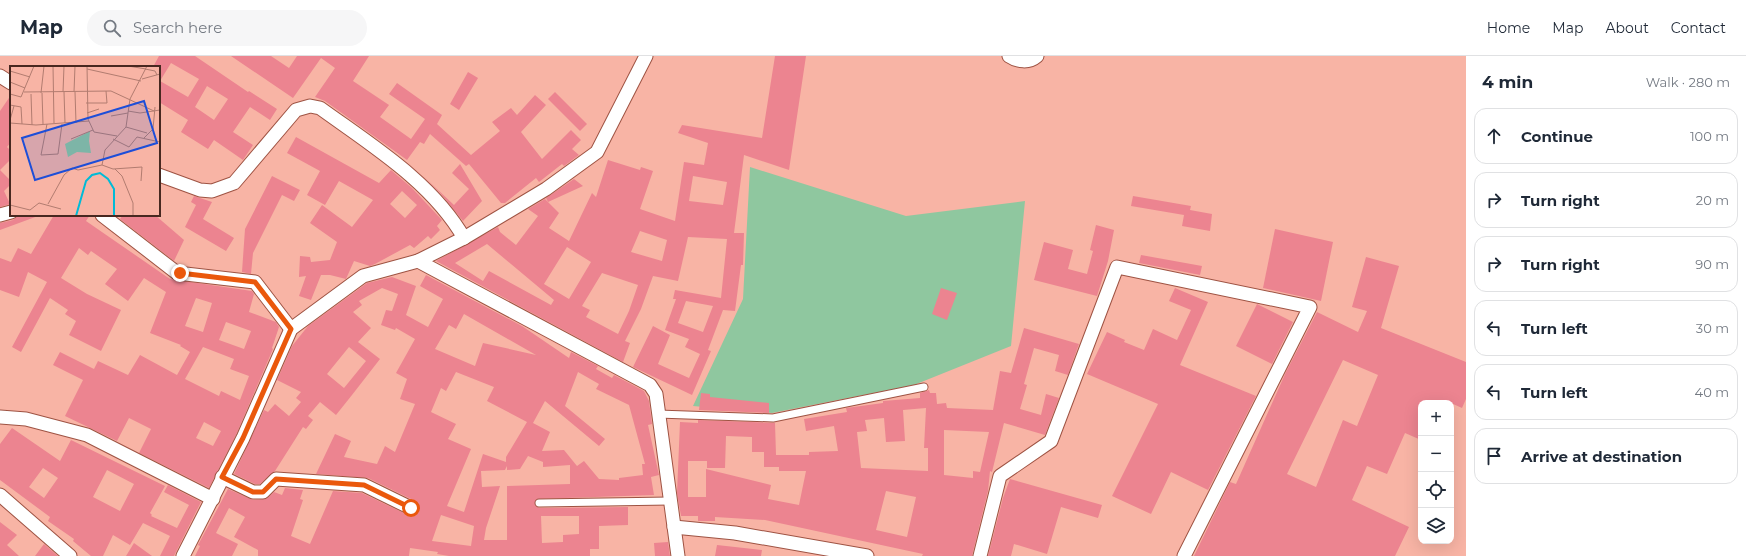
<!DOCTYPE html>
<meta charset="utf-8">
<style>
:root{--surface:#fff;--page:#f6f6f7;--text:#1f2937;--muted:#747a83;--line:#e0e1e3}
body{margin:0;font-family:Montserrat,sans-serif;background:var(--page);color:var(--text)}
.controls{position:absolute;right:12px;bottom:12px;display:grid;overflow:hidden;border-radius:8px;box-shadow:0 4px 16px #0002}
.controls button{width:36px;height:36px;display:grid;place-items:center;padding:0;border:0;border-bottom:1px solid var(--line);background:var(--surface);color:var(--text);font:20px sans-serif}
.stop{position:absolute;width:12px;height:12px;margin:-9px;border:3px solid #ea580c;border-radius:50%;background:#fff}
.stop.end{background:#ea580c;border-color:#fff;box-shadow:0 1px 4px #0008}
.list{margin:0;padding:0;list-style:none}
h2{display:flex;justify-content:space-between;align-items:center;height:52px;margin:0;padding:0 16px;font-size:17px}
h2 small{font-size:13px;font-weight:400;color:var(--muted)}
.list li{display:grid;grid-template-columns:26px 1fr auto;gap:12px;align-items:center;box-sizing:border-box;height:56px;margin:0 8px 8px;padding:0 8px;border:1px solid var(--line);border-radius:12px}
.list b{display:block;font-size:15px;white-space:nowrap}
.list em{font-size:13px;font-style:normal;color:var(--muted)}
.icon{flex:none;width:22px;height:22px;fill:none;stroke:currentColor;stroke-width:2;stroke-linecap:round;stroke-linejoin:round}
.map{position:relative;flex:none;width:1466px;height:500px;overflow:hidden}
header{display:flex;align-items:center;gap:24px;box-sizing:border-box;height:56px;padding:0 20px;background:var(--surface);border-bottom:1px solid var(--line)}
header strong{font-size:19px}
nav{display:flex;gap:22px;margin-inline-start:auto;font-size:14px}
.search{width:280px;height:36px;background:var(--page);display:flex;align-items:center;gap:10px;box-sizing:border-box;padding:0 14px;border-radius:22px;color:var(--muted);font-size:15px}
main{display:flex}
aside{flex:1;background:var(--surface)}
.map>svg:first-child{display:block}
.green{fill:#8fc79f}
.building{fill:#ec8490;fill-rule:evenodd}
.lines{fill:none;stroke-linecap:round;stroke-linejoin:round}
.lane-casing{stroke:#9e5343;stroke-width:9}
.street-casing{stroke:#9e5343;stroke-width:15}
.lane{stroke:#fff;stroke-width:7}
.street{stroke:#fff;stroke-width:13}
.route{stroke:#ea580c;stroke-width:5}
.inset-river{fill:none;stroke:#00bbd7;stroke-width:2}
.inset-road{fill:none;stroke:#b27c70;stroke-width:1}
.view{fill:#1d4ed8;fill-opacity:0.15;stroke:#1d4ed8;stroke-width:2}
.inset-edge{fill:none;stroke:#482820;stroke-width:2}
</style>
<header>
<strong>Map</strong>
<div class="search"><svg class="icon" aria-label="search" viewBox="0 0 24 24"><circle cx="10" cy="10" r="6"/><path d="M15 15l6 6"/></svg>Search here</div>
<nav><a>Home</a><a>Map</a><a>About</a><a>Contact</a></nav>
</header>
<main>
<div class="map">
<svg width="1466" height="500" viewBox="0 0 1466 500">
<rect width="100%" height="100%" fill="#f8b4a5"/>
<!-- green -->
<polygon class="green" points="750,111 906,160 1025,145 1011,290 914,329 772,357 693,350 743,243"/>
<!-- building -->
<g class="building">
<path d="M 159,0 L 195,0 L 248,36 L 249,35 L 277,53 L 270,64 L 250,51 L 233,76 L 253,89 L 243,104 L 214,84 L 208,93 L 181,76 L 188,64 L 159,46 L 159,11 L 153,11 ZM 171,7 L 199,23 L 188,41 L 160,25 ZM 207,30 L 228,43 L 214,64 L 195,51 Z"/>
<polygon points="231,0 271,0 289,12 297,0 369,0 353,25 389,49 380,61 411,83 425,63 389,38 397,27 442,59 437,68 471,99 500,75 492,66 511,52 517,59 535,39 546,49 521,76 542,103 571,74 581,84 572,93 579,99 564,110 562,108 539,126 536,122 505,147 501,147 469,108 466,110 430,78 424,88 420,86 407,104 325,45 315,41 335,12 321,2 293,42"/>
<path d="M 775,0 L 806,0 L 789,114 L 744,99 L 734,177 L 744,177 L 743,209 L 741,209 L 735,255 L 723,254 L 708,294 L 711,295 L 692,339 L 633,311 L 653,270 L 670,279 L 658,308 L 689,322 L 700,298 L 685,291 L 689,283 L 665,274 L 676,243 L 673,243 L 675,234 L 721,242 L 727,183 L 688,181 L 678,225 L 653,220 L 641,253 L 625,285 L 630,287 L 623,306 L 436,205 L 498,171 L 500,176 L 516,189 L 538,160 L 528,153 L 545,143 L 559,157 L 549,172 L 569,185 L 592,137 L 596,141 L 608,104 L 640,114 L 641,111 L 653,115 L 640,153 L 675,165 L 684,106 L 704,109 L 708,87 L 678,77 L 682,69 L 762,82 ZM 693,120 L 727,126 L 723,149 L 689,145 ZM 640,175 L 667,184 L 662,205 L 631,196 ZM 487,188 L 554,244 L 551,249 L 489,215 L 483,225 L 455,207 ZM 567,191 L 591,206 L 569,243 L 544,228 ZM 602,217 L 638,229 L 629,255 L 618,278 L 586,261 L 590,254 L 582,250 ZM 686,245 L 713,250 L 703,276 L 678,267 Z"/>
<polygon points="468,16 478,22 459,54 450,48"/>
<polygon points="555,36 587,68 580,75 548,43"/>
<polygon points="11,39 11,86 7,91 11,95 11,103 0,114 0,55"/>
<path d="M 296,81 L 379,127 L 391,114 L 412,132 L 442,164 L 437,170 L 440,174 L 431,183 L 428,180 L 414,192 L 410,189 L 375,208 L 370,210 L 354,205 L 346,223 L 330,219 L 321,219 L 311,244 L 299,240 L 306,220 L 299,221 L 300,200 L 310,201 L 311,206 L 330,204 L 337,186 L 310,167 L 322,149 L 352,171 L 373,144 L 339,125 L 325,149 L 307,139 L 320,115 L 287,97 ZM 402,135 L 417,149 L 405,162 L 390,148 Z"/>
<polygon points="460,108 482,145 463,165 441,138 423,120 454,149 469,133 452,117"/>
<polygon points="0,114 11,125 11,128 4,135 10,148 0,151"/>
<polygon points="272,120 300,134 294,145 282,139 253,197 251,218 242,216 245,173"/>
<polygon points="574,123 583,130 548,146 546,142"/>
<polygon points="194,140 212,146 203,163 234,182 226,195 185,171 196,149 191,146"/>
<polygon points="1133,140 1191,150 1190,154 1212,158 1210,175 1182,170 1184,159 1131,150"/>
<polygon points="18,159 38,160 0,174 0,167 13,164"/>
<path d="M 54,159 L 90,159 L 86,165 L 170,223 L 252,235 L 254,238 L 249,256 L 276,266 L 279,271 L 272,292 L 273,293 L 236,379 L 209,432 L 139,397 L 151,373 L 129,362 L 117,385 L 65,360 L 83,324 L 53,309 L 60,296 L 94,313 L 98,305 L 128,319 L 140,299 L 177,319 L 190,296 L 180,290 L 181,289 L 150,277 L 166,236 L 144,222 L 128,245 L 105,228 L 117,213 L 91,195 L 88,199 L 79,192 L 61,222 L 87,238 L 121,254 L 101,295 L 69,279 L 76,265 L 65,258 L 68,254 L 50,242 L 21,296 L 12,291 L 47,226 L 28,216 L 19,241 L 0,234 L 0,202 L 11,206 L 18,192 L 31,198 ZM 196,242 L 212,247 L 203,276 L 185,270 ZM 226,266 L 251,275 L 244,293 L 219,284 ZM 203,291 L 234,303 L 230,313 L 249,320 L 240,344 L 221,335 L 219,340 L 185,323 ZM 204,366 L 221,375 L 213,390 L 196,382 Z"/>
<polygon points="123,159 155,159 184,184 174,205 120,163"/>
<polygon points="1096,169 1114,174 1108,205 1097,240 1034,224 1044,186 1073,194 1068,213 1087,218 1093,195 1090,194"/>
<polygon points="1275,173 1333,186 1321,245 1263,232"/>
<polygon points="1141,199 1202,210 1200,219 1139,207"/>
<path d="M 1366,201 L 1399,210 L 1381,272 L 1466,306 L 1466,343 L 1462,352 L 1451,347 L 1421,347 L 1421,384 L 1405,377 L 1387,418 L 1367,410 L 1352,444 L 1409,471 L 1395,500 L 1194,500 L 1230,426 L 1236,428 L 1286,316 L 1317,256 L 1358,276 L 1367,255 L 1352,251 ZM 1343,304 L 1378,319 L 1357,370 L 1343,364 L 1316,431 L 1287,418 Z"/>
<path d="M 426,219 L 522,270 L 569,302 L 571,296 L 598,310 L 596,313 L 612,322 L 614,319 L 644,335 L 649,345 L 652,368 L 648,369 L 659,419 L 651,421 L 654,439 L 536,443 L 535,449 L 539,452 L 628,451 L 628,469 L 599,470 L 599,493 L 590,493 L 590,500 L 449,500 L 437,498 L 438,496 L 410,492 L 409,500 L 258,500 L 258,494 L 234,481 L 245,461 L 229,452 L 216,477 L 238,488 L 232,500 L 195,500 L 200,490 L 198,489 L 228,433 L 253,444 L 266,443 L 274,436 L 282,439 L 285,432 L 303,434 L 300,443 L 303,444 L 291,480 L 310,488 L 333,435 L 362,437 L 408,459 L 415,459 L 418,456 L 419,451 L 415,445 L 368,422 L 316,418 L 335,378 L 351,385 L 344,401 L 377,408 L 385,390 L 395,396 L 415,348 L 400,343 L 407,323 L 396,317 L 415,283 L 396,272 L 395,274 L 381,269 L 386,254 L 392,255 L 398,238 L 382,232 L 359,245 L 362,249 L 353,256 L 371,272 L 358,286 L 380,303 L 352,339 L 336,359 L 320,346 L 308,360 L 313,364 L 306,373 L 303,371 L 275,415 L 260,428 L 255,428 L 234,418 L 264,354 L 268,356 L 275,348 L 289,360 L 301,346 L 296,342 L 301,336 L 277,324 L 292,290 L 308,270 L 367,227 L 392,221 L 416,230 L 406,259 L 428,271 L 443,243 L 420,230 ZM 464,258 L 536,299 L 483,287 L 475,310 L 435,293 L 449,269 L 456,273 ZM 349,291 L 366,305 L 344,332 L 327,318 ZM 456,316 L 494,331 L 487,345 L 527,366 L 506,401 L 506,406 L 483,398 L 464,456 L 447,450 L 471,393 L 448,383 L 456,368 L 431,356 L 441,332 L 446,335 ZM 578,316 L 599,328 L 596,333 L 629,349 L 645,408 L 642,408 L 643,419 L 619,422 L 619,424 L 599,423 L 584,405 L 577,410 L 564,394 L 542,395 L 550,376 L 533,367 L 545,345 L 599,390 L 605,383 L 565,350 ZM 528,400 L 543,406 L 543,411 L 570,409 L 570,428 L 507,430 L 507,484 L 484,484 L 486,472 L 500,430 L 482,431 L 481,415 L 505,414 L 507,410 L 507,414 L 520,413 ZM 441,459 L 474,470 L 471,490 L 432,485 ZM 541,460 L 579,460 L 579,478 L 563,479 L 563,486 L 542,487 Z"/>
<polygon points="941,232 957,237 947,264 932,258"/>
<polygon points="1175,232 1208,246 1180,309 1256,340 1208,434 1171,416 1151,458 1112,440 1158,348 1087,318 1107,276 1125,284 1124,286 1144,294 1153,273 1177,284 1191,254 1169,245"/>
<polygon points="1257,248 1293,266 1272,308 1236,290"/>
<path d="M 1024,272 L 1079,288 L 1068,319 L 1055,315 L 1059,299 L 1034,292 L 1024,328 L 1027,329 L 1020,353 L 1041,359 L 1046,338 L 1059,342 L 1045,379 L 1004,367 L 992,416 L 990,415 L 988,435 L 972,500 L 922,500 L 923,498 L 765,464 L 715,461 L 715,465 L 698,465 L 698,460 L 681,460 L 677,437 L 680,366 L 698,367 L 698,364 L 775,367 L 776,399 L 809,399 L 809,396 L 838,395 L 834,370 L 806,375 L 804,363 L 847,356 L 846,352 L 883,347 L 883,345 L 920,342 L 920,337 L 929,334 L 930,337 L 936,337 L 937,348 L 946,347 L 947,352 L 993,354 L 1000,315 L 1011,317 ZM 926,352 L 924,392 L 928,392 L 928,415 L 861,412 L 857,376 L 867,375 L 865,364 L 884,362 L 886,386 L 905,385 L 903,354 ZM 944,374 L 989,376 L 980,416 L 973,415 L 973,422 L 944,419 ZM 726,380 L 752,381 L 752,396 L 764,396 L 764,411 L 779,411 L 779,415 L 806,415 L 799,449 L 768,443 L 771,429 L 706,413 L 706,441 L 688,441 L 688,405 L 707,405 L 707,412 L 725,412 ZM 886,435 L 916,441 L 907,481 L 876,474 Z"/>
<polygon points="701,337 710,338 710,341 769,347 769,357 699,354"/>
<path d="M 12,372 L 60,405 L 71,384 L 165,430 L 150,457 L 152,459 L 151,460 L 177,472 L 189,449 L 164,436 L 168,429 L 201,446 L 174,500 L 160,500 L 170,480 L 143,467 L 130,489 L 113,479 L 103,500 L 91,500 L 73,485 L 74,483 L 48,465 L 50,461 L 0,424 L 0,388 ZM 43,412 L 58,422 L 44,442 L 29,431 ZM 107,414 L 134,428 L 120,455 L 93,441 Z"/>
<polygon points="1010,423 1102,449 1098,462 1061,451 1047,498 1014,488 1011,500 988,500 1003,442"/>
<polygon points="0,466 17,479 7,489 19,500 0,500"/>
<polygon points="668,486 670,500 655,500 654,487"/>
<polygon points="134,487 152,500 126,500"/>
<polygon points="44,488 58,500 35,500"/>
<polygon points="717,489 762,494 761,500 715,500"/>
</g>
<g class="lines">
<!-- lane casing -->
<g class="lane-casing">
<g id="lane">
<polyline points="658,358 773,362 924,331"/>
<polyline points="539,447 670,445"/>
</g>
</g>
<!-- street casing -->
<g class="street-casing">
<g id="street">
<path d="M 1009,0 C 1018,6 1029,7 1037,0"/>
<polyline points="0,20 11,27"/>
<path d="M 159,119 L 200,134 L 212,135 L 234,127 L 296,54 L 310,50 L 320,52 C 371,89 432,126 464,182"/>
<polyline points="0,159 11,156"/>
<polyline points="102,159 177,217 255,226 291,273"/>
<polyline points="418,205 650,329 656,338 678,500"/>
<polyline points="0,361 26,363 87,379 213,443"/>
<polyline points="222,421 253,436 263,436 276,423 364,429 411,452"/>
<polyline points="0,439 70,500"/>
<polyline points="674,471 735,477 867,500"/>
<polyline points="183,500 243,382 291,273 363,220 418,205 464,182 546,133 597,96 646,0"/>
<polyline points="980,500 1000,420 1051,385 1117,211 1310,251 1184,500"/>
</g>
</g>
<!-- lane -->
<use href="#lane" class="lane"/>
<!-- street -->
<use href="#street" class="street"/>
</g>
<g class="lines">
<!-- route -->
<polyline class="route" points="180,217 255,226 291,273 243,382 222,421 253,436 263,436 276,423 364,429 411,452"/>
</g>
<!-- overview -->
<g transform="translate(10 10)">
<rect width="150" height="150" fill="#f8b4a5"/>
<path d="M 80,65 L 79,75 L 81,87 L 67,86 L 58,91 L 55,78 Z" fill="#8fc79f"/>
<path class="inset-river" d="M 66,150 L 76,115 L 82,109 L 90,107 L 98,113 L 104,123 L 104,150"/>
<path class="inset-road" d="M 43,0 L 44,57M 77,0 L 78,53 L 84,66 L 107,70M 118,0 L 136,3M 77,3 L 131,15M 135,3 L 145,5 L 147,9M 0,5 L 20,11M 132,13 L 150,8M 0,16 L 15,22M 14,26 L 101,25 L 144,45M 53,26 L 54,0M 54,26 L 55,57M 64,26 L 65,0M 65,26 L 66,57M 31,27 L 34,0M 32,27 L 33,58M 0,28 L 11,31 L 24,0M 21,28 L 22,59M 76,37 L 97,37 L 96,25M 0,39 L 11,41 L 12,58M 118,45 L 130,47 L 150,44M 77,47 L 89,43M 101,50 L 118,47M 0,54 L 4,40M 0,57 L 26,59 L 79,55M 37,58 L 31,89 L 48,88 L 52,58M 116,61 L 137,67M 134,72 L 143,63 L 145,41M 61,73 L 83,64M 103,73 L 119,81 L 127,71 L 150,76M 92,99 L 95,84 L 116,61 L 120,33 L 137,0M 105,103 L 112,110 L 123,137 L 123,150M 38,138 L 54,109 L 62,102 L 68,104 L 92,99 L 103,103 L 132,101 L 131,115M 0,139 L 20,144 L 29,137 L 51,143"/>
<path class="view" d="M 134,35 L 147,77 L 25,114 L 12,72 Z"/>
<rect width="150" height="150" class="inset-edge"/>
</g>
</svg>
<div class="controls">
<button>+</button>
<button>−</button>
<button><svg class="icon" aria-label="locate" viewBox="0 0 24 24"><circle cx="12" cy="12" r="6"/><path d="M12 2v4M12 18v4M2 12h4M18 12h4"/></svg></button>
<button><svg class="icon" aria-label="layers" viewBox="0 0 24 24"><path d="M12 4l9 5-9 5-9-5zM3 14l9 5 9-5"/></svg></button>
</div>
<div class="stop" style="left:411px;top:452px"></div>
<div class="stop end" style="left:180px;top:217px"></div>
</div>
<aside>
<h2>4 min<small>Walk · 280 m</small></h2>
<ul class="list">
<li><svg class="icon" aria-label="ahead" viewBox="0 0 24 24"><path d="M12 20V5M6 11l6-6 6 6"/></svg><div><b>Continue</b></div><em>100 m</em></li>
<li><svg class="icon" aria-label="right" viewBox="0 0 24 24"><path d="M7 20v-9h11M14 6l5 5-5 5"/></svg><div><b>Turn right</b></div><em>20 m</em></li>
<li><svg class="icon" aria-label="right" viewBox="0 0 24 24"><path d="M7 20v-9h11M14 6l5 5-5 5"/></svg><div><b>Turn right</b></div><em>90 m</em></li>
<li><svg class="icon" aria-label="left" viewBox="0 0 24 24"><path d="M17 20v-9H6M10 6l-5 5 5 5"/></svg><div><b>Turn left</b></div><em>30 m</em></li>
<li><svg class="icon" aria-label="left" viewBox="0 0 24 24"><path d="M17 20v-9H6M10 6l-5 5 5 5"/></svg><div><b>Turn left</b></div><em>40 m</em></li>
<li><svg class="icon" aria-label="arrive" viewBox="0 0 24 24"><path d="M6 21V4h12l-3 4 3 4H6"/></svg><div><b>Arrive at destination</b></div></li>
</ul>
</aside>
</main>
